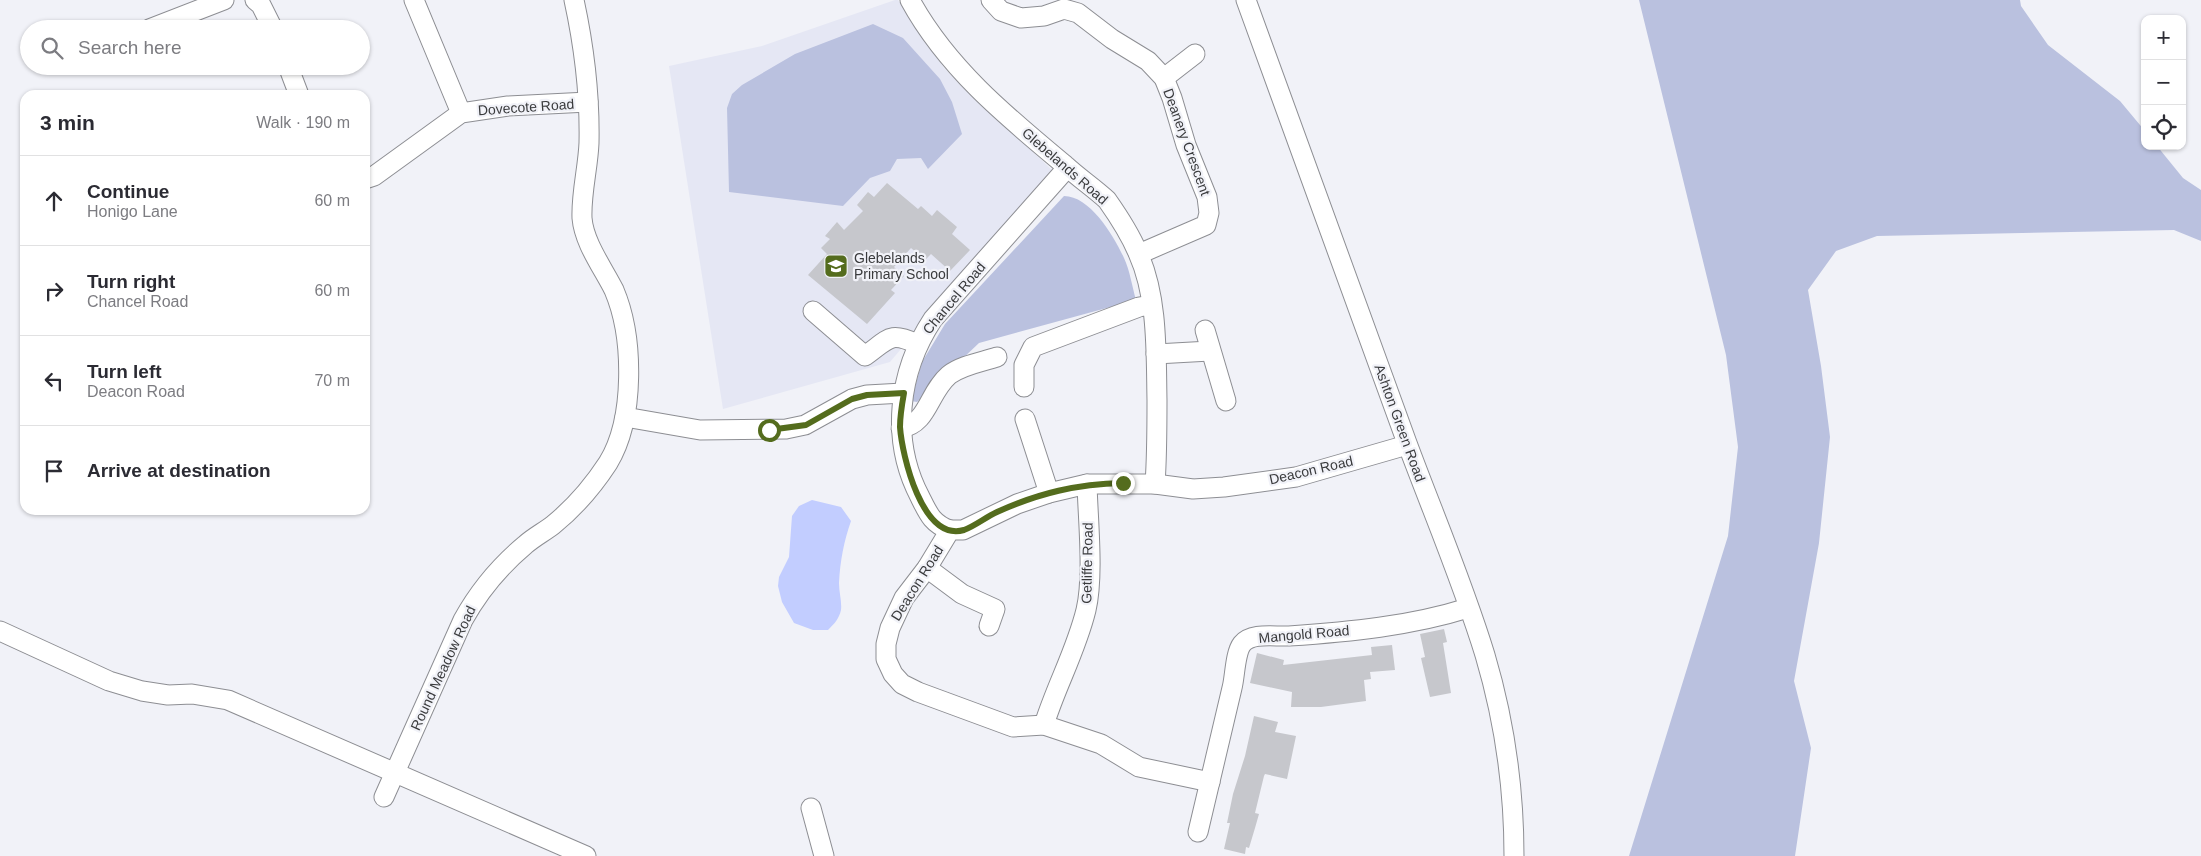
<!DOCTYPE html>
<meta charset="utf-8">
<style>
:root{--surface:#fff;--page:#f7f7f7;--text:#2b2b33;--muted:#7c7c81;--line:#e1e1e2}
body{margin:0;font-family:Arial,sans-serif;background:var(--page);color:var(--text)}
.controls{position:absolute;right:15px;top:15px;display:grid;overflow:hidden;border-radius:10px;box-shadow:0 1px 4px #0004}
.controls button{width:45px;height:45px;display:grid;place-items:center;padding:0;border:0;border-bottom:1px solid var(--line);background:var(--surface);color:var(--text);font:25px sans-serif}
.stop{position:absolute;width:15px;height:15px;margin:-11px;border:4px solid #546c1d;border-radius:50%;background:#fff}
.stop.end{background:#546c1d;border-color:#fff;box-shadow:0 1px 5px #0008}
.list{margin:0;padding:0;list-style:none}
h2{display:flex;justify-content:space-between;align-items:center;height:65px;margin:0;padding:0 20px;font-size:21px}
h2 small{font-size:16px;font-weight:400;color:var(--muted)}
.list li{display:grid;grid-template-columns:32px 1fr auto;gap:15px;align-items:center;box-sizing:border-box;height:90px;padding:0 20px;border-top:1px solid var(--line)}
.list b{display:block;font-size:19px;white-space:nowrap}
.list p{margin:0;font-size:16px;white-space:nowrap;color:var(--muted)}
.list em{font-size:16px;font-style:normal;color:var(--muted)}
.icon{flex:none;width:28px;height:28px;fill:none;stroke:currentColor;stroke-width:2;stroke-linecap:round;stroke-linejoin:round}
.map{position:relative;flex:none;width:2201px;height:856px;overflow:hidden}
.search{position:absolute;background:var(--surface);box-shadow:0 1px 4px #0004;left:20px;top:20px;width:350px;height:55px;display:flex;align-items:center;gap:12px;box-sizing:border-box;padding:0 18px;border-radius:28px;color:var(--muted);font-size:19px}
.panel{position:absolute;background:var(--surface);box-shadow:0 1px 4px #0004;left:20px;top:90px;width:350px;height:425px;border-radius:15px}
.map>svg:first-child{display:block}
.built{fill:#e5e7f4}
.green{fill:#bac1df}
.water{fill:#c2cdff}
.building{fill:#c6c7cc}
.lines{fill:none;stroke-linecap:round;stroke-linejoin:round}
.minor-casing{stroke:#8d8e93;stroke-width:21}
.minor{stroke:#fff;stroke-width:19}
.route{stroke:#546c1d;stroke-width:6}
.labels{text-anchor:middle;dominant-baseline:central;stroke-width:4.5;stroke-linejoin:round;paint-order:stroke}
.street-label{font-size:14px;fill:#3a3b3d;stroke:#f1f2f8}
.poi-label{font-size:14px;fill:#3a3b3d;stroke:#f1f2f8;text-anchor:start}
</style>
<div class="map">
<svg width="2201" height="856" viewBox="0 0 2201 856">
<rect width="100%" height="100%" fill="#f1f2f8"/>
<!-- built -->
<polygon class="built" points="895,0 898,0 944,68 1052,170 890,362 723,409 669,66 762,46"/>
<!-- green -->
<g class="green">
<polygon points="1639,0 2020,0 2021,6 2048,45 2120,101 2145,131 2145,146 2157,146 2183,178 2201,190 2201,241 2174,230 1877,236 1836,251 1808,290 1821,366 1830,437 1819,543 1794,681 1811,748 1795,856 1629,856 1728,536 1738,447 1726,355"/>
<polygon points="873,24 903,38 940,79 952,102 962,134 928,169 921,158 897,159 890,171 870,178 843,206 729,192 727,108 732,94 742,85 795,54"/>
<path d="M 1064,196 C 1090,196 1114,236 1124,258 C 1130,271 1132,286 1136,300 L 979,343 L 917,402 L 911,401 L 922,362 L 945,324 Z"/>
</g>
<!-- water -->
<path class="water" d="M 812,500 L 841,507 L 851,521 C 844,541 840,561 839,583 C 839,592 842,602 841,610 C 839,619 834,624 828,630 L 813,630 L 794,623 L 782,602 L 778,586 L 779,577 L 789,557 L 792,516 L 799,506 Z"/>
<!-- building -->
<g class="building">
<polygon points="887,183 918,209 921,206 932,216 937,210 957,227 952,234 970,250 950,271 931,254 925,260 911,248 894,267 904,276 891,290 895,293 867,324 808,275 827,254 821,248 830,239 825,236 837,222 844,230 863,211 857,205 868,192 874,197"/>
<polygon points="1444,629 1447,642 1443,643 1451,693 1430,697 1421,658 1425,657 1420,634"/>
<polygon points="1392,645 1395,670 1370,672 1371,679 1364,680 1366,701 1321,707 1291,707 1292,692 1250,683 1257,653 1284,660 1283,665 1372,655 1371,647"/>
<polygon points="1254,716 1278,722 1275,732 1296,736 1287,779 1265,774 1264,776 1255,813 1259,814 1255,828 1249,848 1246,847 1245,854 1224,849 1230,823 1227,823 1233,794 1245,756"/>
</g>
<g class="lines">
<!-- minor casing -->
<g class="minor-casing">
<g id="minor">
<polyline points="255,0 261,5 273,29"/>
<polyline points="414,0 461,113"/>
<path d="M 910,0 C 947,68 1007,117 1066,166 C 1079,178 1094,188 1107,200 C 1119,217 1130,234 1138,253 C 1158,297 1156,352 1157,400 C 1157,428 1157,456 1155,484"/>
<polyline points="991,0 1001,11 1021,18 1044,16 1064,9 1078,13 1112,39 1148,61 1164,78 1172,98 1186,145 1207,197 1209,213 1206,225 1139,254"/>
<path d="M 1246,0 C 1300,147 1352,295 1407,443 C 1433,513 1463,583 1485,655 C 1504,719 1514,789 1514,856"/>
<polyline points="149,29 224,0"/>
<polyline points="288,66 299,95"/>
<polyline points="1164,78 1195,54"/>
<polyline points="365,179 374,176 461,113 508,106 588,102"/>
<path d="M 813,311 L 865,356 C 889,339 889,331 917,344"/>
<polyline points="1205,330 1226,401"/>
<polyline points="1156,354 1210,351"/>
<polyline points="1024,387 1024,365 1033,347 1139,307 1151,305"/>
<polyline points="625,417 700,430 786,429 805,425 852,399 867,395 903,393"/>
<polyline points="1025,419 1049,493"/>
<path d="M 901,428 C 928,424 928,393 949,375 C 962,365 982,362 997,357"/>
<path d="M 950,530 C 932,524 928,513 920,497 C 890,440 898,372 933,319 L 1067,168"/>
<polyline points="927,568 962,594 995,609 989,626"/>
<polyline points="0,631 109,681 142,691 168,695 192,694 228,700 586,856"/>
<path d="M 1044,725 C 1056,686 1076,651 1086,610 C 1094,576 1088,521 1087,484"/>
<polyline points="1210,782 1139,767 1101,744 1044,725 1013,727 918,692 902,684 893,674 886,659 886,644 890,628 904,598 927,568 950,530 963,530 1017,504 1049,493 1087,484 1155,484 1193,489 1224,487 1296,477 1407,445"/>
<path d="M 384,797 L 463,620 C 479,591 500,566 525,545 C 534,537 544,532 553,525 C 574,508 593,486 608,463 C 635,419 634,337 614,290 C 603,268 584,243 582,218 C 581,193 588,168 589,143 C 590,95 584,46 574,0"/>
<polyline points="811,808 824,856"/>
<path d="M 1198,832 C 1209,784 1221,736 1232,688 C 1235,677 1235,653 1242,644 C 1252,632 1275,637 1289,636 C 1349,632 1411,626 1468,608"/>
</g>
</g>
<!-- minor -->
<use href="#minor" class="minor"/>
</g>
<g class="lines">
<!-- route -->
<path class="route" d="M 769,430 L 806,425 L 852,399 L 867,395 L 904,393 C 902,404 900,416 900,427 C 902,455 922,542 964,530 C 975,526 986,517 997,512 C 1039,493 1077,484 1123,483"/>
</g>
<!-- icons -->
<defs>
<g id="school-square" transform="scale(1.25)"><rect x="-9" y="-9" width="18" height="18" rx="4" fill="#546c1d" stroke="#f1f2f8"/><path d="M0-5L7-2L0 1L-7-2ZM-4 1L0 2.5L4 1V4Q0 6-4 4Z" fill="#fff"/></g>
</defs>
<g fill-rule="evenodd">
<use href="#school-square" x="836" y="266"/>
</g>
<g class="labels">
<!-- street labels -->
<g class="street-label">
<text transform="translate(526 107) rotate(-4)">Dovecote Road</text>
<text transform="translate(1187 142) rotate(70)">Deanery Crescent</text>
<text transform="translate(1065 166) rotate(41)">Glebelands Road</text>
<text transform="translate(954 298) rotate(-50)">Chancel Road</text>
<text transform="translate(1400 423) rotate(70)">Ashton Green Road</text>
<text transform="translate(1311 470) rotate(-13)">Deacon Road</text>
<text transform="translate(1087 563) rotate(-89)">Getliffe Road</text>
<text transform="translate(917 583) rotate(-58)">Deacon Road</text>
<text transform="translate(1304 634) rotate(-5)">Mangold Road</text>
<text transform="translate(443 668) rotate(-65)">Round Meadow Road</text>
</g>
<!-- poi labels -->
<g class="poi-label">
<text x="854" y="258">Glebelands<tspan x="854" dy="16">Primary School</tspan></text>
</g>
</g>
</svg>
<div class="controls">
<button>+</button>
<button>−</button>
<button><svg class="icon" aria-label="locate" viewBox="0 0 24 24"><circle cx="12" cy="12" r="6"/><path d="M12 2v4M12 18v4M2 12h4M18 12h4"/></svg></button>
</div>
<div class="stop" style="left:769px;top:430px"></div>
<div class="stop end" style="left:1123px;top:483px"></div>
<div class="search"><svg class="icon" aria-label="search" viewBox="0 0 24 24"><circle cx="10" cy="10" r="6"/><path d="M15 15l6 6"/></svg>Search here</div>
<section class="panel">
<h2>3 min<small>Walk · 190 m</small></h2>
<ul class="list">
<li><svg class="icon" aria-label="ahead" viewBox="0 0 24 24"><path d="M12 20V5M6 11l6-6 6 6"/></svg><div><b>Continue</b><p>Honigo Lane</p></div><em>60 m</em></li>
<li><svg class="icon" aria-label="right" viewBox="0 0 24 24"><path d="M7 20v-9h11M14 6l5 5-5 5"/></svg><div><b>Turn right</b><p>Chancel Road</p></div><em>60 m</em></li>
<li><svg class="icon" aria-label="left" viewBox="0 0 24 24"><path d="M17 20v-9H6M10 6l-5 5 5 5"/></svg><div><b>Turn left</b><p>Deacon Road</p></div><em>70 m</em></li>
<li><svg class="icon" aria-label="arrive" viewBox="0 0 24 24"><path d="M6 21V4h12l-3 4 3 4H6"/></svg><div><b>Arrive at destination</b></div></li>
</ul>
</section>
</div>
